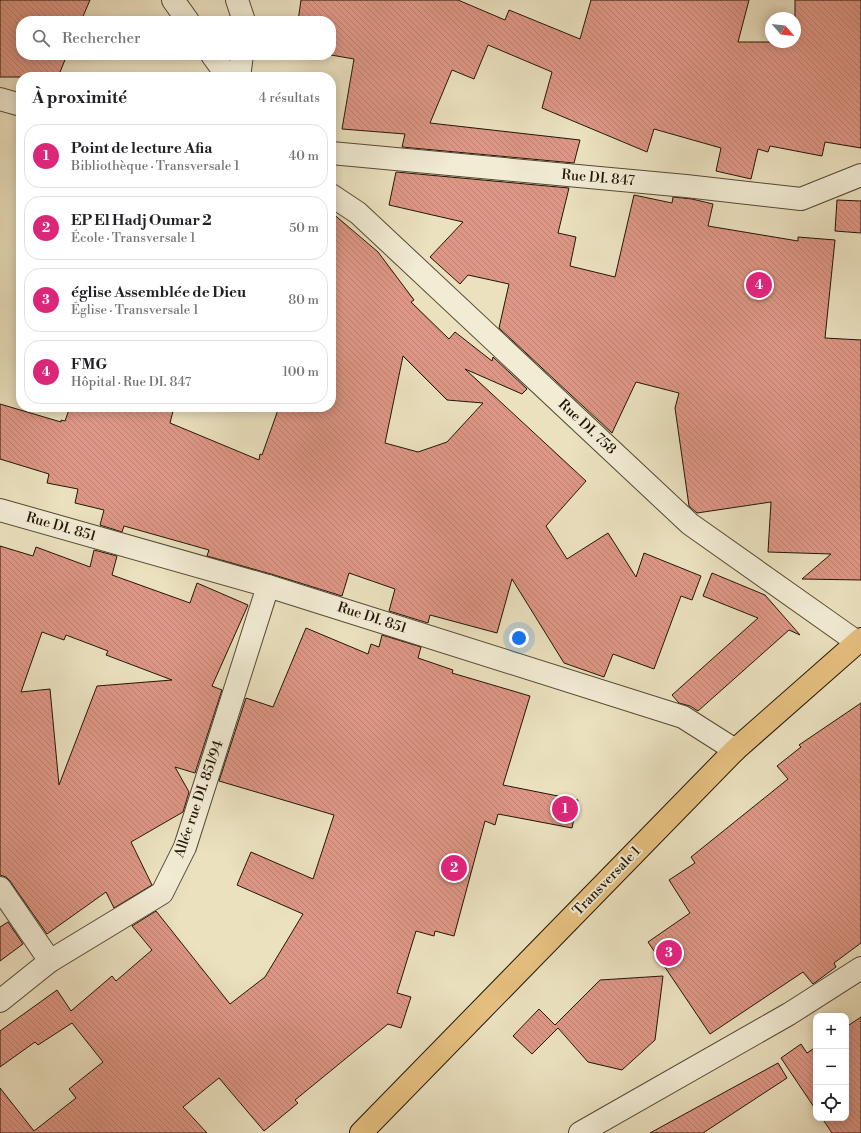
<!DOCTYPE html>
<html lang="fr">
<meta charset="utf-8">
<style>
:root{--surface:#fff;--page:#f2f2f2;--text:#202124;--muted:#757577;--line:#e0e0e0;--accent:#db2777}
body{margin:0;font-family:"Libre Bodoni",serif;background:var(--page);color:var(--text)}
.controls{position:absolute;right:12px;bottom:12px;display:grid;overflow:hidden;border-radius:8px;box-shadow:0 2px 10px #0003}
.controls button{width:36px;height:36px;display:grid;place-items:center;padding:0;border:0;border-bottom:1px solid var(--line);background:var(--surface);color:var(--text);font:20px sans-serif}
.compass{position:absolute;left:765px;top:12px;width:36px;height:36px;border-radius:50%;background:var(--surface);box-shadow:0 2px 10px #0003;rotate:118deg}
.you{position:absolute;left:519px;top:638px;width:14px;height:14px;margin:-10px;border:3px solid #fff;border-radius:50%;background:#1a73e8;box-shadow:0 0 0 6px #1a73e833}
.badge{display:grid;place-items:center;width:26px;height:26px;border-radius:50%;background:var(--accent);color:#fff;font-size:13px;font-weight:700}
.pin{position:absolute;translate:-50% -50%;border:2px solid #fff;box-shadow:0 1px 4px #0006}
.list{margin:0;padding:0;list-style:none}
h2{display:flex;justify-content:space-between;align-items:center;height:52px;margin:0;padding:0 16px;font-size:17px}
h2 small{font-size:13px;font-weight:400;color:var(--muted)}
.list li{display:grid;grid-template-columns:26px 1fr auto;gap:12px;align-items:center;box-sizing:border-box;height:64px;margin:0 8px 8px;padding:0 8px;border:1px solid var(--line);border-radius:16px}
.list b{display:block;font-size:15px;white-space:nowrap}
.list p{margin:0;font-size:13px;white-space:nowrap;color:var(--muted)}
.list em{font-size:13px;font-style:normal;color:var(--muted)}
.icon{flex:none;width:22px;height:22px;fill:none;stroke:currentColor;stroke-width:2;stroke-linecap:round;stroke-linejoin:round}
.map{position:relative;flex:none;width:861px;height:1133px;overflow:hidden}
.search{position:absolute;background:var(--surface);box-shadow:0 2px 10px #0003;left:16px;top:16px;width:320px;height:44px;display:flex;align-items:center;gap:10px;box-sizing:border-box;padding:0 14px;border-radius:16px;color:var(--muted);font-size:15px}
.panel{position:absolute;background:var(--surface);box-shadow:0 2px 10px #0003;left:16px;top:72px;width:320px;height:340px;border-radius:16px}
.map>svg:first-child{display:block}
.building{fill:url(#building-back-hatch);stroke:#221605;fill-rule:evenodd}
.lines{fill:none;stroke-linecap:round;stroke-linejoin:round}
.minor-casing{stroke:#544934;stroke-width:24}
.major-casing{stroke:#221605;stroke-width:24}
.minor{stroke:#f2ecd5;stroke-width:22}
.major{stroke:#e6c080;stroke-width:22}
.labels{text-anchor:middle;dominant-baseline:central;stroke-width:4;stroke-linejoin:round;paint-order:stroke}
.street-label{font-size:14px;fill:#221605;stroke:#f2ecd5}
</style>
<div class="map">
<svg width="861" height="1133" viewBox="0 0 861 1133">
<defs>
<pattern id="building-back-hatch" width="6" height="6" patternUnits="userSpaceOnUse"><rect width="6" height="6" fill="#de9786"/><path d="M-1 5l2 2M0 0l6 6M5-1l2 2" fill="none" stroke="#be8172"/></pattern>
</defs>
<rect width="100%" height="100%" fill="#ebe1bf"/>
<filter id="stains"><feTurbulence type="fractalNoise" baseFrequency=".005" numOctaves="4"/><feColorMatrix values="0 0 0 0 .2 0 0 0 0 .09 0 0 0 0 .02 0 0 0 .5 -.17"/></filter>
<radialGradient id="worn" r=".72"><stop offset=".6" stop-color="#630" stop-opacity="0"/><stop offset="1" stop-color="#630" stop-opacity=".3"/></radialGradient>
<!-- building -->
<g class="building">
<polygon points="0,0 90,0 81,21 21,21 21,55 67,55 58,77 0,77"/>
<polygon points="301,0 458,0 505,20 509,10 580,39 591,0 749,0 738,42 795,42 795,0 861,0 861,148 825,142 822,156 770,146 768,152 758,149 751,179 716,171 721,148 654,129 647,152 542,108 552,72 488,45 474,79 452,70 430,123 580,140 574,163 402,147 405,134 342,129 354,59 331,55 331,21 298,21"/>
<polygon points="396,172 569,188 558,233 576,237 570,266 615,277 634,195 672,203 673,197 692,199 713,204 708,226 798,241 798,237 835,240 825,338 861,340 861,580 802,579 831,554 768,552 771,502 697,513 689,506 675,408 679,393 636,382 612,433 499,328 509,284 468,275 460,284 430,257 463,222 389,205"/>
<polygon points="837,200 861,201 861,233 835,231"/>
<path d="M 331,212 L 378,252 L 414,300 L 411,302 L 449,339 L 455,332 L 492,361 L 493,357 L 527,389 L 522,394 L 465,369 L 586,481 L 546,526 L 567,559 L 608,533 L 636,577 L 644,553 L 701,576 L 692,600 L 681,596 L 654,669 L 613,654 L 604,677 L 564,663 L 512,579 L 497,633 L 430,615 L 428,623 L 389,611 L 395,589 L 349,573 L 342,596 L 271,574 L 207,556 L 209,550 L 124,526 L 122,532 L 100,525 L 104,510 L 75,503 L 78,489 L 47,483 L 49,474 L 0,459 L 0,404 L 61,422 L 61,420 L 65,421 L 70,407 L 174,407 L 170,423 L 259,460 L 260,454 L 262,455 L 279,407 L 331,407 ZM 403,356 L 447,400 L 483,403 L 447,442 L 418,452 L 385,443 Z"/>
<path d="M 0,546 L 33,556 L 36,547 L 90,567 L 94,550 L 117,556 L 112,575 L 190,603 L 197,583 L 248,605 L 212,686 L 222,690 L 195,773 L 175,767 L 189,792 L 183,812 L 131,842 L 152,885 L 114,908 L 106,892 L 47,934 L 10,881 L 6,877 L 0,875 ZM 42,632 L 64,640 L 66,635 L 108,651 L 106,655 L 172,680 L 97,686 L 59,785 L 50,689 L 21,692 Z"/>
<polygon points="712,573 765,595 800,635 789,630 698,711 690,706 679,703 672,695 758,618 703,596"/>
<polygon points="306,628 368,654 371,644 379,647 382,635 421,647 418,658 453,670 452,673 530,696 503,785 578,800 572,828 498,814 495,825 485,821 454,936 435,931 434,936 416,931 397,993 411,997 401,1028 388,1024 295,1100 298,1103 264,1131 219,1078 183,1107 207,1133 0,1133 0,1088 34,1131 76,1098 69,1089 103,1062 72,1023 38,1045 35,1042 0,1067 0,1031 57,990 71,1011 112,976 116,981 152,950 132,926 156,911 230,1004 265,977 303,914 237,885 251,852 313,879 334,815 219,781 246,698 273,707"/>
<polygon points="861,703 861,943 834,963 836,967 813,984 803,972 710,1034 648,942 690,913 669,880 695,863 691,857 788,779 777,766 801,747 799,745"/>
<polygon points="8,922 23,944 0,961 0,927"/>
<polygon points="663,976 655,1040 622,1070 588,1062 558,1028 532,1054 513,1036 539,1009 555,1025 600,980"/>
<polygon points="861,1017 861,1133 832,1133 822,1118 846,1118 846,1027"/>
<polygon points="801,1044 807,1053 816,1047 816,1110 781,1058"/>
<polygon points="778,1063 787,1078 703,1133 650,1133"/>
</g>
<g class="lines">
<!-- minor casing -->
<g class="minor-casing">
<g id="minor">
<polyline points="173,0 188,21"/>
<polyline points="237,0 244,21"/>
<polyline points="212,55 228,77"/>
<polyline points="239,77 242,55"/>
<polyline points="0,99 21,105"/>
<polyline points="331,153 686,186 801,199 861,175"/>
<polyline points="331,195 358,213 690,524 857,642"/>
<polyline points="0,510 268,586 683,717 735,750"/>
<polyline points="0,888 50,961"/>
<polyline points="0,1001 50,961 162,893 185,847 268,586"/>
<polyline points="580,1133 789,1014 861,968"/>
</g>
</g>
<!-- major casing -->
<g class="major-casing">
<polyline id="major" points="361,1133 735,750 861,639"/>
</g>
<!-- minor -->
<use href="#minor" class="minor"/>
<!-- major -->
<use href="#major" class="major"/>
</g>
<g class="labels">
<!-- street labels -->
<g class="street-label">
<text transform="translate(598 178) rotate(5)">Rue DI. 847</text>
<text transform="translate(587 427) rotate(43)">Rue DI. 758</text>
<text transform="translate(61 527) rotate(16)">Rue DI. 851</text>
<text transform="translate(372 618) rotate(18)">Rue DI. 851</text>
<text transform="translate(199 799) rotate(-71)">Allée rue DI. 851/94</text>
<text transform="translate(607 881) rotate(-46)">Transversale 1</text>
</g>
</g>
<rect width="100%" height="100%" filter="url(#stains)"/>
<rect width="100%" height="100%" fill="url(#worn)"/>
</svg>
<div class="controls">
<button>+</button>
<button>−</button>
<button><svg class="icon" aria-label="locate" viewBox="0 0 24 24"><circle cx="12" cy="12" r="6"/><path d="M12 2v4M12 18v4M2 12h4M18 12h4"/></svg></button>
</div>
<svg class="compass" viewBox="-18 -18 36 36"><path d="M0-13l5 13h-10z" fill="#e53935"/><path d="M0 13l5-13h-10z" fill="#757577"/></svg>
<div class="you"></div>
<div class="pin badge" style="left:565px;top:809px">1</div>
<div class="pin badge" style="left:454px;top:868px">2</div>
<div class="pin badge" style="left:669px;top:953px">3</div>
<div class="pin badge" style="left:759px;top:285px">4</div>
<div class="search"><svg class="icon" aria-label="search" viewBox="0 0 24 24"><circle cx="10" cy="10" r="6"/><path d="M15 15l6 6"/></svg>Rechercher</div>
<section class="panel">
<h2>À proximité<small>4 résultats</small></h2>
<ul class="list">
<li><span class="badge">1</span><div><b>Point de lecture Afia</b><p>Bibliothèque · Transversale 1</p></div><em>40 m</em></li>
<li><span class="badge">2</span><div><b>EP El Hadj Oumar 2</b><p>École · Transversale 1</p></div><em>50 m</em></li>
<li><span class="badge">3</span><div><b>église Assemblée de Dieu</b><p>Église · Transversale 1</p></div><em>80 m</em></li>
<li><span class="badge">4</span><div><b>FMG</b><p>Hôpital · Rue DI. 847</p></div><em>100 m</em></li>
</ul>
</section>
</div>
